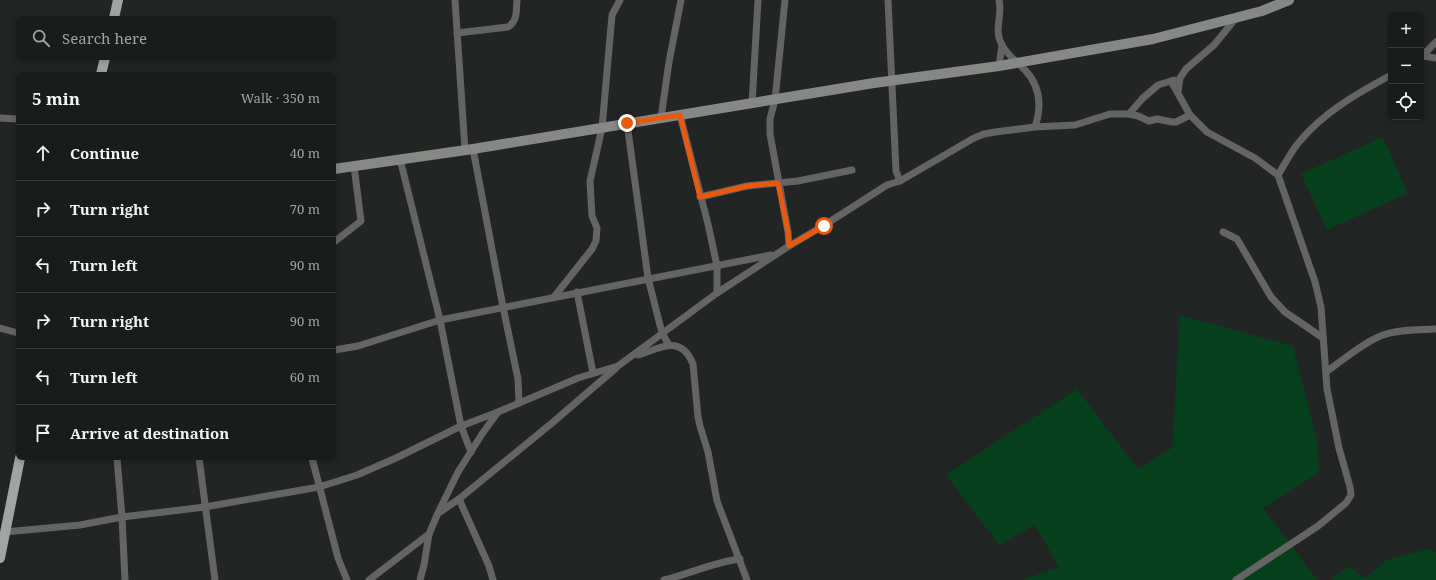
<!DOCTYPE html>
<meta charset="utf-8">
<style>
:root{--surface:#1a1c1b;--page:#232524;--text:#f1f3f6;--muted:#9fa1a3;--line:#383a3a}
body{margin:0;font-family:"Noto Serif",serif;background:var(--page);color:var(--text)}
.controls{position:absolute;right:12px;top:12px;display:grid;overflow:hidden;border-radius:6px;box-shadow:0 2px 6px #0003}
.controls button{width:36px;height:36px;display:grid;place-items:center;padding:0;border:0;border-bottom:1px solid var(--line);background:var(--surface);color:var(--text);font:20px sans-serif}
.stop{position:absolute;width:12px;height:12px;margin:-9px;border:3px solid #ea580c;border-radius:50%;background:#fff}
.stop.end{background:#ea580c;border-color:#fff;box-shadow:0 1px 4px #0008}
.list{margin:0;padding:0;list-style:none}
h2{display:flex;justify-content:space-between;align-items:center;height:52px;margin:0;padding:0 16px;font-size:17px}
h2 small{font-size:13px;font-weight:400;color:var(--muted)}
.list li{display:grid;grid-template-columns:26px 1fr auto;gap:12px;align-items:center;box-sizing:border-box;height:56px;padding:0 16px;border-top:1px solid var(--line)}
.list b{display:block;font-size:15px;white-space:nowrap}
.list em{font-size:13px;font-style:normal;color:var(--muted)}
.icon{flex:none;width:22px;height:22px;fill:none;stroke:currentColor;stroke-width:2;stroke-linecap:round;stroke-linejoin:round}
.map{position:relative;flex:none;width:1436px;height:580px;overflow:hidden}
.search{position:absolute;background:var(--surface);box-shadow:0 2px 6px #0003;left:16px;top:16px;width:320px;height:44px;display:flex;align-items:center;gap:10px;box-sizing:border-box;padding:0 14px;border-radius:6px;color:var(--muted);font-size:15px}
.panel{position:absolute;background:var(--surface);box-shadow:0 2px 6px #0003;left:16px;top:72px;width:320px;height:388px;border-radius:6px}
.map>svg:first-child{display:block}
.green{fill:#063f1c}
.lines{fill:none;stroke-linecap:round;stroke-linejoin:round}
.street{stroke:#636463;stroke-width:7}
.secondary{stroke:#868886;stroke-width:10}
.primary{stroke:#a1a4a2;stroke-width:10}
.route{stroke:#ea580c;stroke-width:5}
</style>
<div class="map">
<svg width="1436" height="580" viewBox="0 0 1436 580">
<rect width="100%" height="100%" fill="#232524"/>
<!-- green -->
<g class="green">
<polygon points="1383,137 1408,193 1327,230 1301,174"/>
<polygon points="1180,315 1293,346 1317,439 1319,473 1263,508 1317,580 1022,580 1059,567 1035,525 999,545 946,475 1077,389 1138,469 1172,448"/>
<polygon points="1431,548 1436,553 1436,580 1330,580 1349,566 1365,579 1386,560"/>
</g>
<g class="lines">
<!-- street -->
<g class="street">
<polyline points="455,0 465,150"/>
<polyline points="888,0 896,171 900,181"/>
<path d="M 999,0 C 1003,16 993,29 1002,45 C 1007,55 1017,62 1025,70 C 1041,87 1042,106 1035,127"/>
<path d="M 457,33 L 508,27 C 518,21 516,10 517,0"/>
<polyline points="1423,56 1436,58"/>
<polyline points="1421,57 1436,42"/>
<polyline points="999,66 1002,45"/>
<polyline points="1171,81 1190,115 1207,132 1255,158 1278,175"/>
<polyline points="1178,92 1180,78 1186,69 1214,45 1236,18"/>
<polyline points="752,104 758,0"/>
<polyline points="1129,114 1142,99 1158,85 1174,80"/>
<polyline points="680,115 708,224 717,266 717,293"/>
<polyline points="0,118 18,119"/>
<polyline points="661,118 669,62 681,0"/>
<polyline points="627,123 648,278 662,333 669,345"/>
<polyline points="473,149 503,307 518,379 519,403"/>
<polyline points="400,159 440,320 461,426 471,452"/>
<polyline points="700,197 747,186 798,181 852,170"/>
<polyline points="1223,232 1237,239 1271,297 1285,312 1323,338"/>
<polyline points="334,242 361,221 354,166"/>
<polyline points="789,246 823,226 887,185 900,181 974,138 984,134 995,132 1035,127 1075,125 1110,114 1129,114 1138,116 1149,121 1157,119 1172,122 1176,122 1190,115"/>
<polyline points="577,292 593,373"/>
<polyline points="554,297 592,249 596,241 597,228 592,216 590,181 602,128 612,15 620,0"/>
<polyline points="0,328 18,333"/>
<polyline points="334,350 358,346 440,320 771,255"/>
<path d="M 638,355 C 661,348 681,334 693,364 L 698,417 L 700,426 L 708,452 L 717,501 L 747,580"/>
<path d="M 1326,372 C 1343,360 1364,342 1383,335 C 1400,329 1419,330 1436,329"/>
<polyline points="117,458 122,517 125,580"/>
<polyline points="199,458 215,580"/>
<polyline points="312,458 338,558 347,580"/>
<polyline points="459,499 489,566 493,580"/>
<polyline points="440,512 459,499 552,423 616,368"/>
<polyline points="5,532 80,525 122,517 205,507 319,487 357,475 396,458 461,426 498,412"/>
<polyline points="369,580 429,534"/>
<polyline points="420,580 424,565 429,534 438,513 458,472 482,434 498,412 578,378 618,366 717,293 789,246 788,232 770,134 770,119 775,100 785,0"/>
<path d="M 664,580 C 689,574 714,562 740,559"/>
<path d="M 1236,580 L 1318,526 L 1346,503 L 1351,495 L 1350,487 L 1339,448 L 1327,389 L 1321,307 L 1315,282 L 1278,175 C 1285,164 1291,151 1300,141 C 1324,112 1358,93 1391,75"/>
</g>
<!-- secondary -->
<polyline class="secondary" points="334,169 473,149 874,83 999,66 1153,39 1262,11 1289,0"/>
<!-- primary -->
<g class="primary">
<polyline points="114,18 118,0"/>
<polyline points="101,74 105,58"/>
<polyline points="0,558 20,458"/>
</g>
</g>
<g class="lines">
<!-- route -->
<polyline class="route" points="627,123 680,115 700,197 747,186 778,183 788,232 789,246 824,226"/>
</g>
</svg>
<div class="controls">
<button>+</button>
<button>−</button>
<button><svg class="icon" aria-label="locate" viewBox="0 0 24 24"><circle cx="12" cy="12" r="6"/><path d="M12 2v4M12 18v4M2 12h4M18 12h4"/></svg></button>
</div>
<div class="stop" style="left:824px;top:226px"></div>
<div class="stop end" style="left:627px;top:123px"></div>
<div class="search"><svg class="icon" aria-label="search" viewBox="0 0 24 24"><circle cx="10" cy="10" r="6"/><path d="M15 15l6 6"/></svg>Search here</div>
<section class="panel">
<h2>5 min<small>Walk · 350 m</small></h2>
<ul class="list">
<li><svg class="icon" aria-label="ahead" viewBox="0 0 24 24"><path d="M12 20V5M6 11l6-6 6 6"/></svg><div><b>Continue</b></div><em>40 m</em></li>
<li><svg class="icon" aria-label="right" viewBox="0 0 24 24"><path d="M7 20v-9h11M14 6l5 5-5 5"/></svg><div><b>Turn right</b></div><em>70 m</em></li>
<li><svg class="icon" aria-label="left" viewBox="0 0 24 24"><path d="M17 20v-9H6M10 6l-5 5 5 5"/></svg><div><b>Turn left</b></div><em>90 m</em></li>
<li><svg class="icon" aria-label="right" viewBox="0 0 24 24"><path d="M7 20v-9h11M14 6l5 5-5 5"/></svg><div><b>Turn right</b></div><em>90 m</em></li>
<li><svg class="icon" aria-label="left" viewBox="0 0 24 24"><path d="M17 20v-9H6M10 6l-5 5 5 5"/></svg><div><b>Turn left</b></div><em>60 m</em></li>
<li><svg class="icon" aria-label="arrive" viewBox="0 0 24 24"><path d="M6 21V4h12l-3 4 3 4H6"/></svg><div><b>Arrive at destination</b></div></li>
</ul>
</section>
</div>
